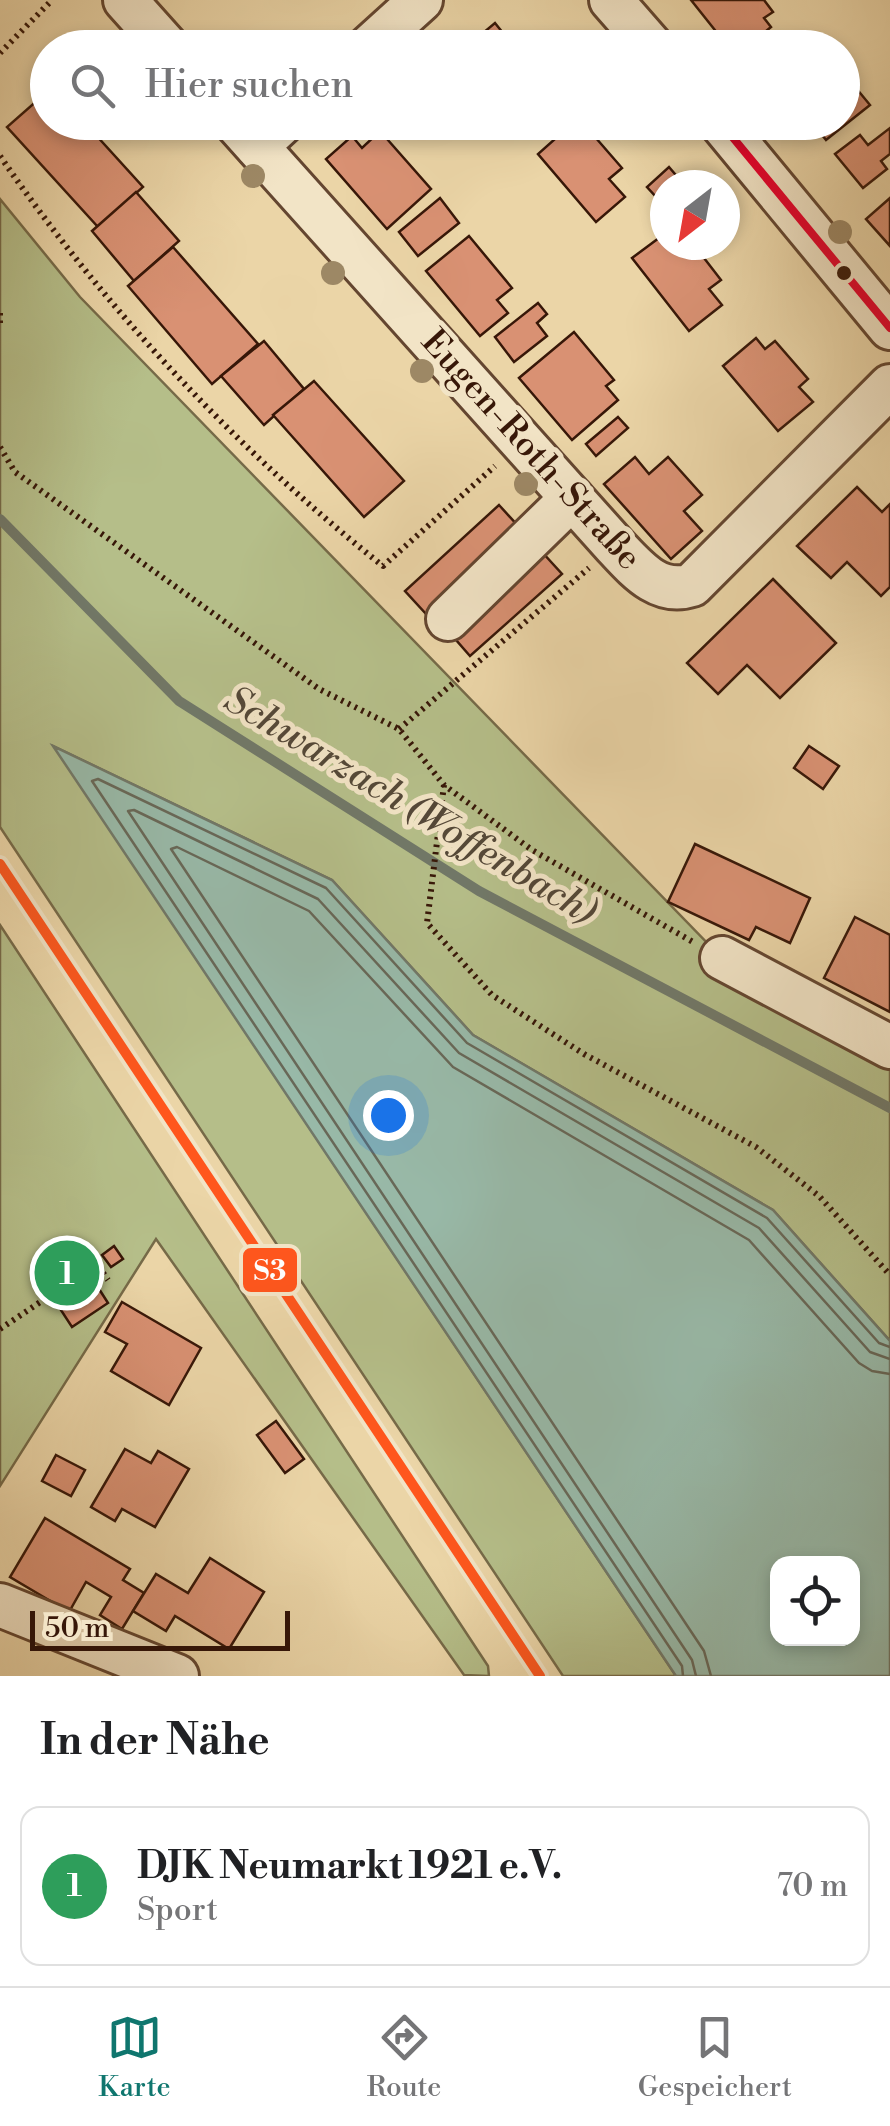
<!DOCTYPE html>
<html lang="de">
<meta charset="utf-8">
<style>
:root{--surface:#fff;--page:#f2f2f2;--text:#202124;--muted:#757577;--line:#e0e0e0;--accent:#0f766e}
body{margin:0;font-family:"Libre Bodoni",serif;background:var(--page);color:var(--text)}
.controls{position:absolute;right:30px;bottom:30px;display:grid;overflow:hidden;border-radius:20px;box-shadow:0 5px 15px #0003}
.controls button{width:90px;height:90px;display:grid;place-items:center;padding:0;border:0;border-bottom:2px solid var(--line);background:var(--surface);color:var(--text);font:50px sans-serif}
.compass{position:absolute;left:650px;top:170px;width:90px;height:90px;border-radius:50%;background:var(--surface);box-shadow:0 5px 15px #0003;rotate:211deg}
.scale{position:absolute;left:30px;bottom:25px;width:260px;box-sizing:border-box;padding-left:10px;border:5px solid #371708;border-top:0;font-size:28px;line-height:35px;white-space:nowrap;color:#371708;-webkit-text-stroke:8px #f2e4c6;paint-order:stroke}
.you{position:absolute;left:388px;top:1115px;width:35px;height:35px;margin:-25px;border:8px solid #fff;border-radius:50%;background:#1a73e8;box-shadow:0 0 0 15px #1a73e833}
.badge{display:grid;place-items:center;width:65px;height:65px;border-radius:50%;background:var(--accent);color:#fff;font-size:32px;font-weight:700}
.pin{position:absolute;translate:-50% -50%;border:5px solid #fff;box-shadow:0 2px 10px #0006}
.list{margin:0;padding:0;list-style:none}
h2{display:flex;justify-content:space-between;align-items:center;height:130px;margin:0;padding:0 40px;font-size:42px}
h2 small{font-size:32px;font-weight:400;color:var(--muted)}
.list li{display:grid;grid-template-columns:65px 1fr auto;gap:30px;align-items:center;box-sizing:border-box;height:160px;margin:0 20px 20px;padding:0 20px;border:2px solid var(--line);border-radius:20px}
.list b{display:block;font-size:38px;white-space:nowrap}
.list p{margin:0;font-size:32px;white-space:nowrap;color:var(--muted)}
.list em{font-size:32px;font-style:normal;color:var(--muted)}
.icon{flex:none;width:55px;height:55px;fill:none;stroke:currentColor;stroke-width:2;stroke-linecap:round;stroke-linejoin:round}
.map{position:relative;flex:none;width:890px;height:1676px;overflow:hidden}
.search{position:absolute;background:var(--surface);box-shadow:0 5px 15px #0003;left:30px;right:30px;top:30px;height:110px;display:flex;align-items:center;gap:25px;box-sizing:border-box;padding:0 35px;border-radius:55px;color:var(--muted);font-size:38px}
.sheet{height:310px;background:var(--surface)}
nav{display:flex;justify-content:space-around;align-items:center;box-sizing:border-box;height:140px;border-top:2px solid var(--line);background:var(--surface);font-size:28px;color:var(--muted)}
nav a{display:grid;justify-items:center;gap:5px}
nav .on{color:var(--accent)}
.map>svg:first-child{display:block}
.green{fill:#b5be89;stroke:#766a48;stroke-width:2.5}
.water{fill:#98b9a8;stroke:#717868;stroke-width:2.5;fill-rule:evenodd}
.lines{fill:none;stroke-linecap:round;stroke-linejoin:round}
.shore{stroke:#686858;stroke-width:2.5}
.stream{stroke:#717868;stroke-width:10}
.building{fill:#d99173;stroke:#371708;stroke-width:2.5}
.minor-casing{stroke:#644630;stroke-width:48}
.path{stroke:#371708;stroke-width:6;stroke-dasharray:2.5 5;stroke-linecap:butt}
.minor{stroke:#f2e4c6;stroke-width:42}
.bus-1-casing{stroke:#f2e4c6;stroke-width:15}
.bus-1{stroke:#e4002b;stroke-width:8}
.rail-1-casing{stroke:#f2e4c6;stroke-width:18}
.rail-1{stroke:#ff561d;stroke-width:10}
.tree{fill:#9d8865}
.bus-dot{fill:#371708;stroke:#f2e4c6;stroke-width:4}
.labels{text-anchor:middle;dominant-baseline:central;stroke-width:10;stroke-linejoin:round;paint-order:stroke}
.street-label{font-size:35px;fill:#371708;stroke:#f2e4c6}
.water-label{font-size:38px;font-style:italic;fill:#544838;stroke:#f2e4c6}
.line-badge{stroke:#f2e4c6;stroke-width:4}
.badge-label{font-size:28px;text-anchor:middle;font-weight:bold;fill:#fff}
</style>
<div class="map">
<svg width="890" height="1676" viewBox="0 0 890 1676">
<rect width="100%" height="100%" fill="#ebd5a7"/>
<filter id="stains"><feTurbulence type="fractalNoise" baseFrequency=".002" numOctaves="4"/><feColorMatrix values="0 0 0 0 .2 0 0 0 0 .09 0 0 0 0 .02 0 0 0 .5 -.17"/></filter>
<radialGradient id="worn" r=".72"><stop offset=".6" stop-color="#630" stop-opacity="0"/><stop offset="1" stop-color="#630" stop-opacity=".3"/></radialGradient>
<!-- green -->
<g class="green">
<polygon points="0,199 80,297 751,988 890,1067 890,1341 773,1210 473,1035 332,880 55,747 676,1676 563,1676 0,827"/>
<polygon points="0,925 488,1666 489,1676 464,1675 156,1239 0,1486"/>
</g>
<!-- water -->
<path class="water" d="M 53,746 L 332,880 L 473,1035 L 773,1210 L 890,1341 L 890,1676 L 676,1676 ZM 778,1564 L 852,1564 L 852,1638 L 778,1638 Z"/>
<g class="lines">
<!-- shore -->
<g class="shore">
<polyline points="683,1676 682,1666 92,781 98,779 326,888 467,1043 767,1218 879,1343 890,1347"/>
<polyline points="696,1676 692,1660 128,811 134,810 318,899 459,1053 759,1228 870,1352 890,1359"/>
<polyline points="711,1676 704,1651 171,849 177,847 309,911 453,1067 749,1240 859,1363 872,1371 890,1374"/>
</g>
<!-- stream -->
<polyline class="stream" points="0,519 179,701 479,891 890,1108"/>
</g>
<!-- building -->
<g class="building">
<polygon points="691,0 764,0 773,12 764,18 771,27 745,48 738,48 732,39 726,44"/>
<polygon points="495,23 515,48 465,48"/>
<polygon points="782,35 792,48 766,48"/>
<polygon points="842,71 870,105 826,140 812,122 842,122"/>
<polygon points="48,91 48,122 84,122 143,187 98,227 7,127"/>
<polygon points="574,122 582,122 622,168 609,179 625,197 596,222 538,154"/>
<polygon points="890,128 890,154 881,161 887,169 863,188 835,154 860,135 868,145"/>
<polygon points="380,131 431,189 387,229 326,159 352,136 362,148"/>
<polygon points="669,167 680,180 665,185 665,193 658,199 647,187"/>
<polygon points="136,192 179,241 134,281 92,231"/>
<polygon points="440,198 459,223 418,256 399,232"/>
<polygon points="890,198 890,246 866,219"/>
<polygon points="663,235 665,245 673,249 694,245 721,280 709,289 722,305 689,331 632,258"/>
<polygon points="469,236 512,288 497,300 508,313 480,336 426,271"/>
<polygon points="173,247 258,344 212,384 128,286"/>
<polygon points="538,303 547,314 537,323 547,336 514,362 495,337"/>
<polygon points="574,332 614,380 606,386 618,400 572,440 519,378"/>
<polygon points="756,338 765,349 775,341 808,379 799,387 813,402 778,431 723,366"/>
<polygon points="264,341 304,389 264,425 221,376"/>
<polygon points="314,381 404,481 364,517 273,415"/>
<polygon points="618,417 628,428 596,456 586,444"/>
<polygon points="635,457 649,474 668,457 702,495 684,511 702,531 671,559 604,484"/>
<polygon points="857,487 882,512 890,504 890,587 881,596 847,562 831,578 797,546"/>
<polygon points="499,505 520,528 427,615 405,591"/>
<polygon points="542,552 562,574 470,656 450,633"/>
<polygon points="773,579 836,643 780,698 747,665 718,694 687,663"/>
<polygon points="809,746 839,766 823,789 794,768"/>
<polygon points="695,844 810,898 790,943 756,927 749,940 668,902"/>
<polygon points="855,917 890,935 890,1012 824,978"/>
<polygon points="114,1246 123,1259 111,1267 102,1255"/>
<polygon points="92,1278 108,1303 72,1327 55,1301"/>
<polygon points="122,1302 201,1348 169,1405 111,1371 127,1344 105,1332"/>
<polygon points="276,1421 304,1459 285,1473 257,1435"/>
<polygon points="125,1449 151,1463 158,1451 189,1469 155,1527 122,1509 115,1521 91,1507"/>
<polygon points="56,1455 85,1470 71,1496 42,1481"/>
<polygon points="45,1518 130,1569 123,1580 144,1593 122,1629 100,1615 111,1597 86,1582 69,1612 10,1577"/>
<polygon points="210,1558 264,1592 229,1649 175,1616 166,1631 133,1611 156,1574 188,1593"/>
</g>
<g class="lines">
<!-- minor casing -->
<g class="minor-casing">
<g id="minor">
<polyline points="125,0 168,48"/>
<polyline points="611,0 653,48"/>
<polyline points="368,48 421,0"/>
<path d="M 235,122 L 615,546 C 636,568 658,596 692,585 L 890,386"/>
<polyline points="720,122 890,328"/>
<polyline points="257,146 283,122"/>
<polyline points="448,619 572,498"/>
<polyline points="722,958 890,1047"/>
<polyline points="0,1605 177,1676"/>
</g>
</g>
<!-- path -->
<g class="path">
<polyline points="0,53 52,0"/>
<path d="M 0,156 C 105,309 238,451 383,566 L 495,466"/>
<polyline points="0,313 0,327"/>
<polyline points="0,447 15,472 319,689 399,729 444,785 532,850 693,942"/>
<polyline points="399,729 589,568"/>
<polyline points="444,785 427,923 492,995 584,1054 756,1147 819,1196 890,1275"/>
<polyline points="0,1329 97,1264 108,1280"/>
</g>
<!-- minor -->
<use href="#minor" class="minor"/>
<!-- bus-1 casing -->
<g class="bus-1-casing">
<polyline id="bus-1" points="720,122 890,328"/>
</g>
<!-- bus-1 -->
<use href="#bus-1" class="bus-1"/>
<!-- rail-1 casing -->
<g class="rail-1-casing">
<polyline id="rail-1" points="0,864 540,1676"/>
</g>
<!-- rail-1 -->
<use href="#rail-1" class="rail-1"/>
</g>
<!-- trees -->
<g class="tree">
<circle cx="253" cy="176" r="12"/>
<circle cx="840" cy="232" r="12"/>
<circle cx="333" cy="273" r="12"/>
<circle cx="422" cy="371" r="12"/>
<circle cx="526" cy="484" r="12"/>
</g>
<!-- markers -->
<circle class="bus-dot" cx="844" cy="273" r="9"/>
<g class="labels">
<!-- street labels -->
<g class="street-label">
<text transform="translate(531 450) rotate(48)">Eugen-Roth-Straße</text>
</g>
<!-- water labels -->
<g class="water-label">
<text transform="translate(410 806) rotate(31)">Schwarzach (Woffenbach)</text>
</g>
</g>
<rect class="line-badge" x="241" y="1246" width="58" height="48" rx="10" fill="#ff561d"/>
<g class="badge-label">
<text x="270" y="1280">S3</text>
</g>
<rect width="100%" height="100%" filter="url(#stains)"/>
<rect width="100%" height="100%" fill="url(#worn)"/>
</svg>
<div class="controls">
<button><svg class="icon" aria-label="locate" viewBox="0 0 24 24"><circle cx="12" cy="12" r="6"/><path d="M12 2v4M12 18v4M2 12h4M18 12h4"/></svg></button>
</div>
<svg class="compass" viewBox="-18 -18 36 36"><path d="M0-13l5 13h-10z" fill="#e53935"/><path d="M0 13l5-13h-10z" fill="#757577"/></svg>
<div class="scale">50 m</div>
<div class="you"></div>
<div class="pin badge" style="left:67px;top:1273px;background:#2e9e5b">1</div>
<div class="search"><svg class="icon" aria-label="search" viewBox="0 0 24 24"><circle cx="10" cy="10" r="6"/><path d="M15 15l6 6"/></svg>Hier suchen</div>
</div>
<section class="sheet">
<h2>In der Nähe<small></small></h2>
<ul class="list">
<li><span class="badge" style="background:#2e9e5b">1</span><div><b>DJK Neumarkt 1921 e.V.</b><p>Sport</p></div><em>70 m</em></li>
</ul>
</section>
<nav>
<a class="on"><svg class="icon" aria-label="map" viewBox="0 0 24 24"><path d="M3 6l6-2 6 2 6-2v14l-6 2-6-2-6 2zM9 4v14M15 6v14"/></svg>Karte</a>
<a><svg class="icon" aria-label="directions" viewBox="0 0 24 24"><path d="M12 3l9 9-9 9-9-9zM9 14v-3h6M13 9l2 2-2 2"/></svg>Route</a>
<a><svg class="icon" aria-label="saved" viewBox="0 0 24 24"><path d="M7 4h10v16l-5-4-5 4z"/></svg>Gespeichert</a>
</nav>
